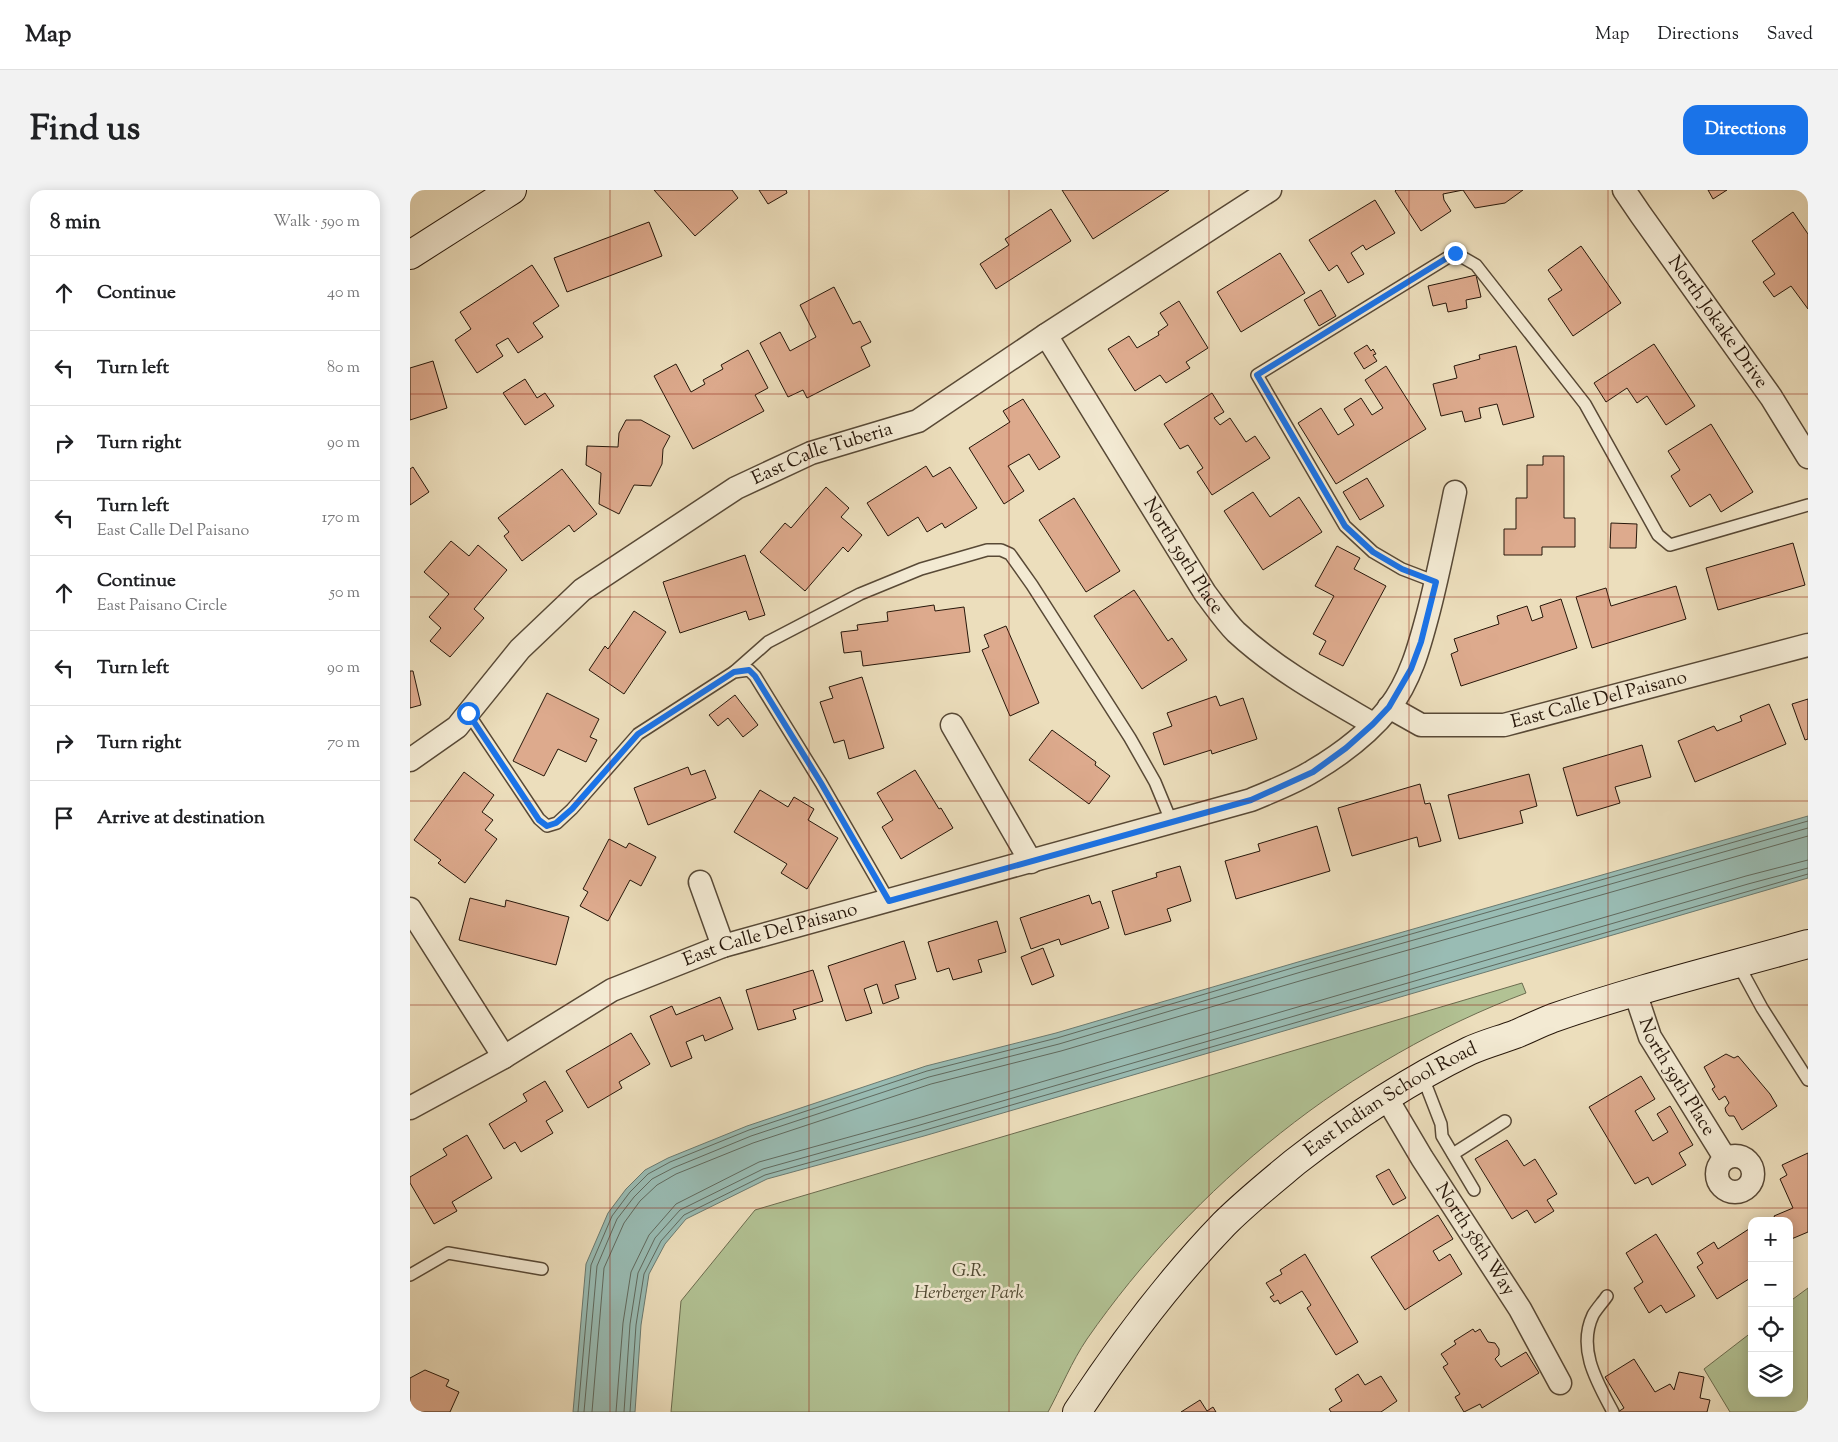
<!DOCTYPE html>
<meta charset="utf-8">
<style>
:root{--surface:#fff;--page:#f2f2f2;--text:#202124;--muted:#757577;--line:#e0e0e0;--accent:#1a73e8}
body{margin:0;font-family:"Sorts Mill Goudy",serif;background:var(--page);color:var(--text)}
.controls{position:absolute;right:15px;bottom:15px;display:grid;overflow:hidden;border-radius:10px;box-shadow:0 2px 12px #0003}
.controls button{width:45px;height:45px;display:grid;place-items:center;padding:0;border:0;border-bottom:1px solid var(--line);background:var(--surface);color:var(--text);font:25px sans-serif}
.stop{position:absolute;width:15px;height:15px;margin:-11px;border:4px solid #1a73e8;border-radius:50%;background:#fff}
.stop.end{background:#1a73e8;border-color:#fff;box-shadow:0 1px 5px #0008}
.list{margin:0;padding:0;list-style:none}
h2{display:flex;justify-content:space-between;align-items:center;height:65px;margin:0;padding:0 20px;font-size:21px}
h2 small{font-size:16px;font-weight:400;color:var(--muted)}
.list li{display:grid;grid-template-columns:32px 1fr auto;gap:15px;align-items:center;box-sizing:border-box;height:75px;padding:0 20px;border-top:1px solid var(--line)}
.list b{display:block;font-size:19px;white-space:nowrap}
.list p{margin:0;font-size:16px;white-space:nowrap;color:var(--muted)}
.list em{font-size:16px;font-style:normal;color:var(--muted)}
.icon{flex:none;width:28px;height:28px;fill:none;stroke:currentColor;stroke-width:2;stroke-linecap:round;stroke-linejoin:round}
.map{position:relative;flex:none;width:1398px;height:1222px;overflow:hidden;border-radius:15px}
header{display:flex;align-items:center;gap:30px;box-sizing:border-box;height:70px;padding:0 25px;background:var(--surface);border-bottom:1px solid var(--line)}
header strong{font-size:24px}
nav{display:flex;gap:28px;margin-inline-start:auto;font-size:18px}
.intro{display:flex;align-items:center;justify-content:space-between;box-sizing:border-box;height:120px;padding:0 30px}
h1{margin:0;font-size:35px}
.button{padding:12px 22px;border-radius:15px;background:var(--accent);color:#fff;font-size:18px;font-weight:700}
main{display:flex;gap:30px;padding:0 30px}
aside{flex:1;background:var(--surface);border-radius:15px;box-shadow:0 2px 12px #0003}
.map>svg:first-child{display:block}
.green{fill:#b2c294;stroke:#6c6c4f}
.water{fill:#99bcb4;stroke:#6b7a70}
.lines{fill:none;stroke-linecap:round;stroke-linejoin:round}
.shore{stroke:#606a5f;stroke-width:1}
.building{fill:#ddaa8d;stroke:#27170a}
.lane-casing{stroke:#584936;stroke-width:14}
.street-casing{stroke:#584936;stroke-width:25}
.secondary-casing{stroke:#27170a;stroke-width:30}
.lane{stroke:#f3ead3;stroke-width:11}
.street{stroke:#f3ead3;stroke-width:22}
.secondary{stroke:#f3ead3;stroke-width:28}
.route{stroke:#1a73e8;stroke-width:6}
.grid{fill:none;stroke:#8f2418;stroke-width:1;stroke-opacity:0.55}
.labels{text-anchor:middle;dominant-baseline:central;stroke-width:5;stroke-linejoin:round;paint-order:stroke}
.street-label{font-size:19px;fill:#27170a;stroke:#f3ead3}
.park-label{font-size:19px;font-style:italic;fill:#514a33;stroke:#f3ead3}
</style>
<header>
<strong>Map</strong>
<nav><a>Map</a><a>Directions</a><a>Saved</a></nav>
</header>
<div class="intro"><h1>Find us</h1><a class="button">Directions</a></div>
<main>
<aside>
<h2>8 min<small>Walk · 590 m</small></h2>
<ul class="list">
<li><svg class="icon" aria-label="ahead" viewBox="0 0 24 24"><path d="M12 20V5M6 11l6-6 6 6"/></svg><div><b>Continue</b></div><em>40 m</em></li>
<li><svg class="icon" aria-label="left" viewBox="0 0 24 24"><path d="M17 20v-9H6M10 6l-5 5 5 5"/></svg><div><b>Turn left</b></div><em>80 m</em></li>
<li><svg class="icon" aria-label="right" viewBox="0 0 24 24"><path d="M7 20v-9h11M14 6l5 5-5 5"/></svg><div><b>Turn right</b></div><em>90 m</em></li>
<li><svg class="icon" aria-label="left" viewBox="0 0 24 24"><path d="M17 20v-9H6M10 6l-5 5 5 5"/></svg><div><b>Turn left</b><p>East Calle Del Paisano</p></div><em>170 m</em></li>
<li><svg class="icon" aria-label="ahead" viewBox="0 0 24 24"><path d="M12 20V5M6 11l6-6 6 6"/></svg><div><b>Continue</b><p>East Paisano Circle</p></div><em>50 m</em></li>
<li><svg class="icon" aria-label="left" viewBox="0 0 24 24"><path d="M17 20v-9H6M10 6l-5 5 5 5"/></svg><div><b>Turn left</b></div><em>90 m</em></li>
<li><svg class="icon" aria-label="right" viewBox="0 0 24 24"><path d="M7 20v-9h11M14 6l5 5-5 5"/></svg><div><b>Turn right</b></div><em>70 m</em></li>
<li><svg class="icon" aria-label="arrive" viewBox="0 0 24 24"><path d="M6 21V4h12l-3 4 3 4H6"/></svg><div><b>Arrive at destination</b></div></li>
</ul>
</aside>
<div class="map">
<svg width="1398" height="1222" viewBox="0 0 1398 1222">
<rect width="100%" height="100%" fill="#ecdebc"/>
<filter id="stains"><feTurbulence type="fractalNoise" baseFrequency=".004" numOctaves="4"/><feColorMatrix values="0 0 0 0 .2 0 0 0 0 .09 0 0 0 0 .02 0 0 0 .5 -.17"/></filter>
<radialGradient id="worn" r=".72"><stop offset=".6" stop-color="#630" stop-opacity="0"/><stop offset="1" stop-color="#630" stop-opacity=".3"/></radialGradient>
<!-- green -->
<g class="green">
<path d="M 1112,793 L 1116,803 C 940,869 784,995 677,1149 C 662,1171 651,1198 638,1222 L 261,1222 L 271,1111 L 345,1020 Z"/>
<polygon points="1398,1098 1398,1222 1320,1222 1294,1179 1342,1142 1342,1203 1379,1203 1379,1112"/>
</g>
<!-- water -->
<polygon class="water" points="1398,626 1398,688 514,946 357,989 276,1029 255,1054 239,1084 231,1135 225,1222 163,1222 176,1074 198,1023 216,999 235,980 258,968 337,936 516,876 646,843 888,772"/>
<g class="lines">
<!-- shore -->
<g class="shore">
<polyline points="168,1222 181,1075 202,1026 220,1002 238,984 260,972 339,940 517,881 647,848 889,776 1398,631"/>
<polyline points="174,1222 187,1076 207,1029 224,1007 242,989 263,978 341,946 519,887 649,854 891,782 1398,638"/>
<polyline points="182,1222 194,1078 214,1033 230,1011 247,995 266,984 343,953 521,894 651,861 893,790 1398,646"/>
<polyline points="206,1222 213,1133 221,1082 239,1045 266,1014 349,972 508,928 1336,686 1398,670"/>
<polyline points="214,1222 220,1134 228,1083 245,1048 270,1020 353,979 510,935 1338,694 1398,678"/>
<polyline points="220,1222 226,1135 234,1084 251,1051 274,1025 355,985 512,941 1398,684"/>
</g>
</g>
<!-- building -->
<g class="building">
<polygon points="244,0 322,0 328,8 285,46"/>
<polygon points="349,0 376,0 377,3 358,14"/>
<polygon points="652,0 759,0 683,49"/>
<polygon points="986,0 1113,0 1095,13 1065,18 1053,0 1033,4 1034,10 1041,21 1011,41 985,1"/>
<polygon points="1298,0 1317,0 1303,9"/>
<polygon points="965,10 985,43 956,60 953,55 941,63 954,84 938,93 927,75 919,81 899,50"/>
<polygon points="641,19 661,51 586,99 570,74 599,55 595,49"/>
<polygon points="1383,22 1398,44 1398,119 1381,96 1364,107 1353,92 1365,84 1342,51"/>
<polygon points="239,32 252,66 157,102 144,68"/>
<polygon points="1171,56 1211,113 1163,146 1138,109 1152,100 1138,80"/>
<polygon points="870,63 895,103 831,142 807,102"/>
<polygon points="122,75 149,116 123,133 133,147 108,163 98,148 86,155 93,166 67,183 45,150 61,139 50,122"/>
<polygon points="1066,85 1071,107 1056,110 1057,118 1038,122 1036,113 1023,116 1018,96"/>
<polygon points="424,97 443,134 450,131 461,152 451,157 460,176 397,208 393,200 378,207 350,153 370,142 380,161 406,147 390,115"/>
<polygon points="911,100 926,126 909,136 894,110"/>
<polygon points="769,111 798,158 776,172 780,178 756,193 750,185 725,201 698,159 719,146 727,158 749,145 748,142 758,135 750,123"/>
<polygon points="1244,154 1285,216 1256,235 1237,206 1227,213 1217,198 1196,212 1184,193"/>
<polygon points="957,155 961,161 963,159 966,164 963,165 967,171 954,179 944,163"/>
<polygon points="1106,156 1124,227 1093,235 1087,214 1069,218 1071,228 1055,232 1052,221 1031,226 1023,194 1047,188 1044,176 1070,169 1069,165"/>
<polygon points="338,160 358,198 345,205 354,221 283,259 244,186 266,174 281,202 295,194 293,190 313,179 311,175"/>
<polygon points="23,171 37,218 0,230 0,178"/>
<polygon points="976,176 1016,239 926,294 888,233 911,218 928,245 944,235 934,219 951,208 962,225 973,218 955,190"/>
<polygon points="115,189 127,208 135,203 144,216 115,235 93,203"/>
<polygon points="802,203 814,222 804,228 810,235 820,228 836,252 845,246 860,268 802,305 787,282 793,278 778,255 770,259 754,234"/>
<polygon points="613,209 650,267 629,280 619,264 598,276 614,301 594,314 559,258 600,232 593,221"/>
<polygon points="216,230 231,230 260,246 253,259 252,274 241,296 224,295 209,324 189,314 191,283 176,275 177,256 208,257 209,243"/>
<polygon points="1301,234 1343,302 1311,322 1300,304 1280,317 1261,286 1270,280 1258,261"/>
<polygon points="1133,266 1154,266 1154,328 1165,328 1165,357 1132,357 1132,365 1094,365 1094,339 1106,339 1106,308 1117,308 1117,275 1133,275"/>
<polygon points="516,276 523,287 540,277 567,318 535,338 532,333 517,342 508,327 478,346 457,313"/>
<polygon points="3,277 19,302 0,315 0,279"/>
<polygon points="152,279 187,324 164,342 159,335 112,371 94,346 99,342 88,328"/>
<polygon points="957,288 974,316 950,330 933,302"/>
<polygon points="416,297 439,318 431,327 452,345 438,362 433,357 395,401 350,362 375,333 381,338"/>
<polygon points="843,302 860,327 889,307 912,342 853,380 814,321"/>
<polygon points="664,308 710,381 676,402 629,330"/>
<polygon points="1201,333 1227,334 1226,358 1200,358"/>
<polygon points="41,351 59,366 68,355 97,380 64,419 74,428 40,467 20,451 31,438 19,427 39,404 14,382"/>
<polygon points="1383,353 1395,395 1308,420 1296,378"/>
<polygon points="927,356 950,368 944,379 976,396 933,476 909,464 916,451 903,444 924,406 905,396"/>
<polygon points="335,365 355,425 339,430 336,421 270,443 253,392"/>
<polygon points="1266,396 1276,429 1182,458 1166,407 1196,398 1201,416"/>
<polygon points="724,400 758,451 762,448 777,470 732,499 684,426"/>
<polygon points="1151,409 1167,458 1051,496 1041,464 1048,461 1044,449 1089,434 1087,426 1117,416 1122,431 1133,427 1130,416"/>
<polygon points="524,415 525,421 554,417 560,462 453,476 451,461 434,463 431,442 448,440 447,435 478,431 477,422"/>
<polygon points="224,421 256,442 214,504 179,480 195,456 198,459"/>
<polygon points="596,436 629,513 600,526 572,460 579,457 574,445"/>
<polygon points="0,481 3,481 11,515 0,518"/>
<polygon points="452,487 474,558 439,569 434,550 424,553 410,512 423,508 419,497"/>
<polygon points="137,503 189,529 180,547 187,550 176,572 148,559 134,586 103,571"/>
<polygon points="325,505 348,535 333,547 318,528 308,536 299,525"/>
<polygon points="806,506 810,516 833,508 847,549 802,564 801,560 754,575 743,543 762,536 757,523"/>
<polygon points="1398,509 1398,549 1395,550 1382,514"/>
<polygon points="1359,514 1376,554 1285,592 1268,551 1304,536 1307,541 1332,531 1330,526"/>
<polygon points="642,540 686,572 685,575 700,586 679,614 619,570"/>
<polygon points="1232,555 1241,587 1205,597 1210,613 1167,626 1153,578"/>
<polygon points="278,577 281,585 295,580 306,608 238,635 224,598"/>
<polygon points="505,580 529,619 531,618 543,638 491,669 472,637 483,630 467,603"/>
<polygon points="54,582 84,605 72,622 83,630 75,640 87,649 55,693 28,673 31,670 4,650"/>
<polygon points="1119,584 1127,616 1110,621 1113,633 1049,649 1038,605"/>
<polygon points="1010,594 1015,614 1020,613 1031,651 1009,657 1007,647 942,666 928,618"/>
<polygon points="350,600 378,617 384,607 404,619 398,630 428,648 397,699 371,683 377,674 324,642"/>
<polygon points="907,636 920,681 826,709 815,671 850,661 848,654"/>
<polygon points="199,649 216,658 219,653 246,667 231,696 220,690 198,731 170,716 178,702 173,699"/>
<polygon points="770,676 781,711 757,719 761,731 715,745 702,701 747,687 746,683"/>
<polygon points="679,705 682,714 690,711 699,738 651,755 649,749 621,759 610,728"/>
<polygon points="60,708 95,717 96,710 159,727 146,775 49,750"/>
<polygon points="587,731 596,762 568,770 572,782 543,790 539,778 527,782 518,752"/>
<polygon points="494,751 506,789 485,795 489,808 473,814 467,794 454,799 462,823 436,831 418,776"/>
<polygon points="633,758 644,786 622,795 611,767"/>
<polygon points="403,780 413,811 383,820 386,829 348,840 336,800"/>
<polygon points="310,807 323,839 295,851 293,845 276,852 282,868 261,877 240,826 262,816 266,825"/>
<polygon points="221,843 240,874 209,892 212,898 178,918 156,881"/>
<polygon points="1316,864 1324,868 1328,866 1360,904 1367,916 1332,940 1324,926 1319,926 1316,922 1315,918 1319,913 1315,906 1309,910 1302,899 1305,897 1294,877"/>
<polygon points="1231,886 1245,909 1225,921 1243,951 1258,942 1247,924 1260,916 1283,955 1269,963 1276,975 1242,995 1238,987 1225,994 1179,917"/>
<polygon points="135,891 153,921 136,931 143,943 111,962 105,952 94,959 79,934 117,911 113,904"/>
<polygon points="57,945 82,988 42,1012 47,1021 24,1034 0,993 0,987 37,965 33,959"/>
<polygon points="1097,950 1114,976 1125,969 1147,1004 1137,1010 1144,1021 1125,1033 1117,1020 1102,1029 1065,969"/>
<polygon points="1398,963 1398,1042 1379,1050 1379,1031 1366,1031 1364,1026 1383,1018 1370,989 1377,985 1372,975"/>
<polygon points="979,979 996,1008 983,1015 966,986"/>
<polygon points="1028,1025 1043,1049 1023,1061 1029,1071 1040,1064 1052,1084 995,1120 961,1067"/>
<polygon points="1342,1037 1342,1087 1307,1109 1287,1077 1293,1073 1287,1063 1304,1052 1308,1059"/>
<polygon points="1246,1044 1285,1106 1256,1123 1251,1115 1239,1123 1224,1098 1233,1092 1216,1063"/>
<polygon points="895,1064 948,1152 926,1165 897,1118 901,1115 892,1101 870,1114 868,1110 864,1112 860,1107 864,1105 856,1093 872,1084 870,1080"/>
<polygon points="1063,1139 1065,1142 1070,1139 1078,1152 1085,1153 1089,1159 1089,1165 1085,1169 1091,1177 1116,1162 1129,1183 1072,1218 1070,1214 1054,1222 1045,1207 1050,1204 1033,1177 1038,1174 1031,1164 1046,1154 1044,1151"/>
<polygon points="1224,1169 1245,1202 1260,1194 1264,1200 1269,1182 1294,1187 1290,1208 1300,1210 1297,1222 1208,1222 1214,1218 1195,1187"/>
<polygon points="15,1180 39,1190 36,1196 49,1202 40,1222 0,1222 0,1188"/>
<polygon points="948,1184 955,1195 971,1186 987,1211 971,1222 921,1222 919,1219 932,1211 925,1199"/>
<polygon points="790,1210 797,1221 803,1217 806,1222 771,1222"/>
</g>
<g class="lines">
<!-- lane casing -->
<g class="lane-casing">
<g id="lane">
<polyline points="1026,392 992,379 963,362 935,336 847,185 1045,63 1066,75 1175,214 1248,345 1260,355 1398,315"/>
<polyline points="324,482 358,452 450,404 511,379 577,360 591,360 600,364 622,395 720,548 745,592 762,633"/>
<polyline points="58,523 129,629 137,636 147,633 162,619 228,544 324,482 339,480 345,486 411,593 479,711"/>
<polyline points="1328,774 1352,818 1398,890"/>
<polyline points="1012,885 1031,934 1032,946 1064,1000"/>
<polyline points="1043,964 1095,931"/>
<polyline points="0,1085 38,1063 132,1079"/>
<path d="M 1197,1106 C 1193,1112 1187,1118 1183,1125 C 1167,1159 1187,1192 1203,1222"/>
</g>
</g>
<!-- street casing -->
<g class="street-casing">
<g id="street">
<path id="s1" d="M 1214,0 L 1231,25 L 1361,207 L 1398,267"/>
<path id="s2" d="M 636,145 L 795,403 C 805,416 815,431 826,442 C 867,480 915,506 963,534"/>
<path id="s3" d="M 979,517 L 1011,535 L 1094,535 L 1398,455"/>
<polyline points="542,535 621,672"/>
<path id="s4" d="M 0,570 L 47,537 L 110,459 L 172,400 L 326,298 L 401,263 L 508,231 L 636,145 L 860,0"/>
<polyline points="290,692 313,756"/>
<polyline points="0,719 94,867"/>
<path id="s5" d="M 1225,802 L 1240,847 L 1315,968"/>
<path id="s6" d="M 976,907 L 1012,968 L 1110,1119 L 1150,1193"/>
<path id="s7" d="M 0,918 L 94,867 L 202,800 L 313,756 L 841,610 C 862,601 884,593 903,581 C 930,565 959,543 979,518 C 1001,490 1010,454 1019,420 C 1029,381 1037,341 1045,302"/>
<circle cx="1325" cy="984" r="18"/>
</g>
</g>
<!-- secondary casing -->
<g class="secondary-casing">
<g id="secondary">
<polyline points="0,65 102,0"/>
<path id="s8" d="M 667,1222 C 711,1155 758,1092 814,1034 C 836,1012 861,992 885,972 C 939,930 997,891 1059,861 C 1074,854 1090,850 1106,844 C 1118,839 1130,833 1143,828 C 1226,799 1313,778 1398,754"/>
</g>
</g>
<!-- lane -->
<use href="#lane" class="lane"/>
<!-- street -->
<use href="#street" class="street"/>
<!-- secondary -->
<use href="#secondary" class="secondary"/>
</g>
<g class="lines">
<!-- route -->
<polyline class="route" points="58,523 129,630 137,636 146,633 162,619 228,544 324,482 339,480 345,486 411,593 479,711 841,610 903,582 936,558 963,534 979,517 1001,479 1011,452 1026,392 992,379 963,362 935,336 847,185 1045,63"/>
</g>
<!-- grid -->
<path class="grid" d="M 200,0 L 200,1222M 399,0 L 399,1222M 599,0 L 599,1222M 799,0 L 799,1222M 999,0 L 999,1222M 1198,0 L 1198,1222M 0,204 L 1398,204M 0,407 L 1398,407M 0,611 L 1398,611M 0,815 L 1398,815M 0,1018 L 1398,1018"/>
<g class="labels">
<!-- street labels -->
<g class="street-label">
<text stroke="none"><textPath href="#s1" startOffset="162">North Jokake Drive</textPath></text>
<text stroke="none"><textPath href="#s4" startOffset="521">East Calle Tuberia</textPath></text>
<text stroke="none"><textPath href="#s2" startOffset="260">North 59th Place</textPath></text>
<text stroke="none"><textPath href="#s3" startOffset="218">East Calle Del Paisano</textPath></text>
<text stroke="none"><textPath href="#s7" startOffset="402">East Calle Del Paisano</textPath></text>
<text stroke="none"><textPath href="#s5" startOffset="95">North 59th Place</textPath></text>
<text stroke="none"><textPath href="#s8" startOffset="448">East Indian School Road</textPath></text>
<text stroke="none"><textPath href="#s6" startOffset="168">North 58th Way</textPath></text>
</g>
<!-- park labels -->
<g class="park-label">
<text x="559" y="1081">G.R.<tspan x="559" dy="22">Herberger Park</tspan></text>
</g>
</g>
<rect width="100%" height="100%" filter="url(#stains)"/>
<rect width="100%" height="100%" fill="url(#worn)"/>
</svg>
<div class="controls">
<button>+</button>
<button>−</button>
<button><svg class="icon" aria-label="locate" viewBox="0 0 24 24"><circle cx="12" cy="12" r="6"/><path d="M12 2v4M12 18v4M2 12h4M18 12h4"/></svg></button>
<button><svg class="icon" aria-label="layers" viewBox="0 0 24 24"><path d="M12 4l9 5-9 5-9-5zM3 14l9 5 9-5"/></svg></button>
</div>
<div class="stop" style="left:58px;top:523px"></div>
<div class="stop end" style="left:1045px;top:63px"></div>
</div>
</main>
